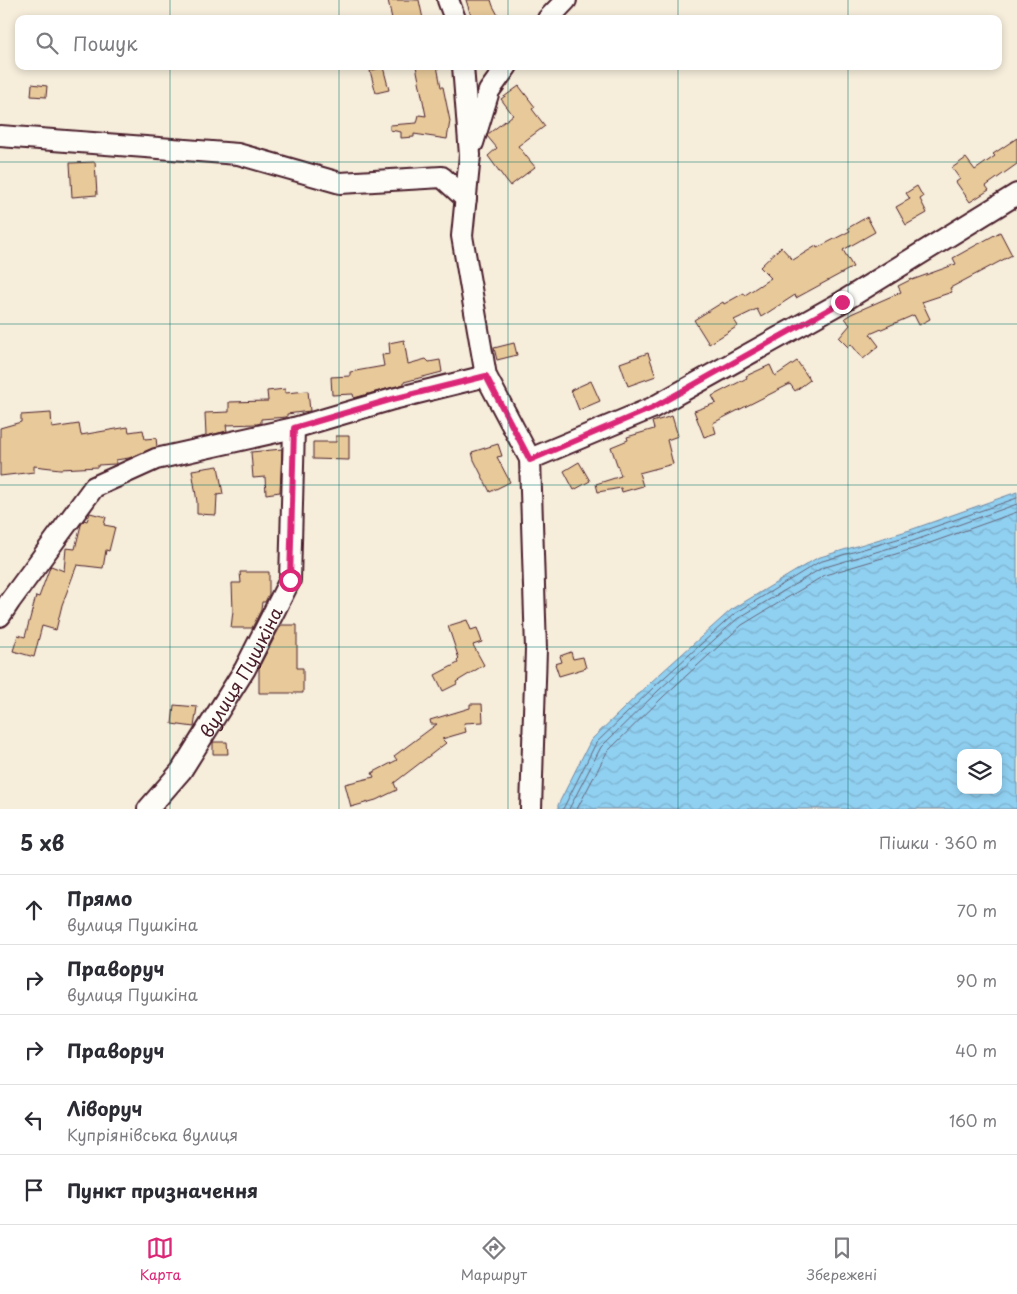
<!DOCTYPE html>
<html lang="uk">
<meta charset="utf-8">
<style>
:root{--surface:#fff;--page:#f7f7f7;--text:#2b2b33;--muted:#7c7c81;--line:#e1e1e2;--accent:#db2777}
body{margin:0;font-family:"Playpen Sans",sans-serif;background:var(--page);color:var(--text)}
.controls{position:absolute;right:15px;bottom:15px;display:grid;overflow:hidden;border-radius:10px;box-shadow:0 2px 8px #0003}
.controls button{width:45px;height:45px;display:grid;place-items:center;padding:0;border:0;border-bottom:1px solid var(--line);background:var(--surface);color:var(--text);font:25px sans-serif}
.stop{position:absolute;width:15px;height:15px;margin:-11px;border:4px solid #db2777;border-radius:50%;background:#fff}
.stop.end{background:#db2777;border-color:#fff;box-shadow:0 1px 5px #0008}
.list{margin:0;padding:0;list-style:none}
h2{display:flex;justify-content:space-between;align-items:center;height:65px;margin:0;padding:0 20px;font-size:21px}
h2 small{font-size:16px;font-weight:400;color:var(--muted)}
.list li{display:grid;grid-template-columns:32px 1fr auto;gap:15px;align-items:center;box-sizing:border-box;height:70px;padding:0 20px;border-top:1px solid var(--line)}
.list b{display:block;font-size:19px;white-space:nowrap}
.list p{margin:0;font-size:16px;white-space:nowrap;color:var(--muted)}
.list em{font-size:16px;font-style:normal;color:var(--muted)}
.icon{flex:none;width:28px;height:28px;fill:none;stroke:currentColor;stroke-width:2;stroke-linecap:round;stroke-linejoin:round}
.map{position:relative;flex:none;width:1017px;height:809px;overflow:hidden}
.search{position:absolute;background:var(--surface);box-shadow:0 2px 8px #0003;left:15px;right:15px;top:15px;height:55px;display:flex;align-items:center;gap:12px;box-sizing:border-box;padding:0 18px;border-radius:10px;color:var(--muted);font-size:19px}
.sheet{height:415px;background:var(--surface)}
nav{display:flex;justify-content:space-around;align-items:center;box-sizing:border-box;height:70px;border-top:1px solid var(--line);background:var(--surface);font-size:14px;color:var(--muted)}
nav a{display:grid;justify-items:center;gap:2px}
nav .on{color:var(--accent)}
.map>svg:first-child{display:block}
.water{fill:url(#water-waves);stroke:#7489a2;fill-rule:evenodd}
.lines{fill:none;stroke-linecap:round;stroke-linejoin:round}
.shore{stroke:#66667a;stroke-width:1}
.building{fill:#e7c99a;stroke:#4a1f2b}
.minor-casing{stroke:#4a1f2b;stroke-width:24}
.minor{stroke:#fdfcf7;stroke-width:20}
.route{stroke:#db2777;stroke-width:6}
.grid{fill:none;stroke:#0f766e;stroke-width:1;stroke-opacity:0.55}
.labels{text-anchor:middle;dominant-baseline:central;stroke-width:4;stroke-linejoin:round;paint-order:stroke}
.street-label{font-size:18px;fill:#4a1f2b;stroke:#fdfcf7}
</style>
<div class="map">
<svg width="1017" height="809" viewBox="0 0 1017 809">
<defs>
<pattern id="water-waves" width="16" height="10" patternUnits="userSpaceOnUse" patternTransform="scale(1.25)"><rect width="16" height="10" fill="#90d0f1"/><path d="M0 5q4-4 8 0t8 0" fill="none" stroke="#7eb2cf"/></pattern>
</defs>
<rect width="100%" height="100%" fill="#f6eddb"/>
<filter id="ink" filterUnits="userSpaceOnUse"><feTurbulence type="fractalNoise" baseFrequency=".02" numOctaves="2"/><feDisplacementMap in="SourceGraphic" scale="10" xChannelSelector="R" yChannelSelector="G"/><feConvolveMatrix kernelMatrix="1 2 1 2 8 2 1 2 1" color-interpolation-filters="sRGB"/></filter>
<g filter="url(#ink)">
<!-- water -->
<path class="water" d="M 1017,492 L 1017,809 L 558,809 L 558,805 L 591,740 L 651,682 L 731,610 L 817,558 L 910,530 ZM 961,753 L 998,753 L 998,790 L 961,790 Z"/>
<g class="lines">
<!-- shore -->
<g class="shore">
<polyline points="563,809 596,743 655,686 734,614 819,562 911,535 1017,498"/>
<polyline points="569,809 601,747 659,690 737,619 822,568 913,541 1017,504"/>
<polyline points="577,809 607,752 664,696 742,625 825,575 916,548 1017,512"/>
</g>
</g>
<!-- building -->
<g class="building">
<polygon points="388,0 419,0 423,19 392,19"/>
<polygon points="466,0 491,0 493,6 500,19 472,19"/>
<polygon points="416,66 437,66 441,87 443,87 450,121 447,139 414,134 414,137 401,138 401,132 390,130 390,125 417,123 419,115 426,116"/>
<polygon points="383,67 389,90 376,93 370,71"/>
<polygon points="32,84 47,86 46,97 31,96"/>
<polygon points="519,86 535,107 532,109 545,126 518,146 535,167 510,186 488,156 497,148 487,136 488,134 513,115 501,99"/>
<polygon points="1017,138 1017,164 986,186 989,190 970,202 956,182 960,179 952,168 966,158 975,170 995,156 993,154"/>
<polygon points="95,162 97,195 72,197 70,163"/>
<polygon points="917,186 923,197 920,199 927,213 906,225 896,207 910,199 906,193"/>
<polygon points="867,217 875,232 843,250 853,267 796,298 795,295 761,317 757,309 734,320 738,326 709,344 694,320 723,302 724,304 744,293 745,295 771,278 760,267 781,247 793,260 816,246 817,248 850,231 848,228"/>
<polygon points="1000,232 1012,255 950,288 952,292 922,302 930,319 919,325 914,315 870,334 879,346 863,359 851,344 848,347 839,338 850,325 845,318 851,314 901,292 898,286 912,279 912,280 956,264 953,258"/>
<polygon points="404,340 408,364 426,359 429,362 440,360 442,372 404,382 404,384 354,398 353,394 332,395 331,377 350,376 350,372 384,366 382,355 390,354 389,343"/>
<polygon points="514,343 517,355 497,360 494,348"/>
<polygon points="648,353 656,376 628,386 620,363"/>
<polygon points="797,361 810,380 795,391 790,384 713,423 716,433 704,437 694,411 716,403 712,396 747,378 746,376 770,365 775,376"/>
<polygon points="591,381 600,401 579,410 571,390"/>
<polygon points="285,389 285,393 308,391 310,411 287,414 287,417 261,419 261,423 257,424 226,425 227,431 206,436 205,413 229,412 229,402 268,401 267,391"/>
<polygon points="51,413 52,428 79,424 81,435 128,427 129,432 143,430 145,439 156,438 157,447 129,458 116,460 116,464 115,464 98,465 98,467 60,469 34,466 34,472 0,476 0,428 21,422 21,415"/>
<polygon points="672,416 678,436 667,440 673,464 639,473 643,486 622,492 621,488 598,492 596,484 621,476 611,447 628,440 627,437 654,429 652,422"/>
<polygon points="336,436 349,436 349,460 313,459 313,442 336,442"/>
<polygon points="498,444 502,456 497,457 510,482 490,492 474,460 472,452"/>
<polygon points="282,449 280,492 266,494 265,477 253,478 251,452"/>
<polygon points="579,462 590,481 574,490 564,471"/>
<polygon points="218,466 223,494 217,495 216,515 197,514 197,502 192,470"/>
<polygon points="90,513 106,517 104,525 115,527 109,551 106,550 103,568 77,565 62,605 56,630 42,626 34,657 13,651 18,635 25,637 36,596 39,597 50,567 51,566 64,571 66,548 75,549 81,525 84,520 87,521"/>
<polygon points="240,572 269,572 269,594 265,602 262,602 261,610 252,628 231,628 233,611 232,583 241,583"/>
<polygon points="467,620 471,630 477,628 482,642 473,645 484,665 456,682 457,684 443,691 435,675 458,663 457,661 459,659 448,626"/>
<polygon points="281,625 297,625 297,668 303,668 303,693 259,693 259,667"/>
<polygon points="571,652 573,659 583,657 586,668 559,676 555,664 562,662 560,656"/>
<polygon points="470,704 482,704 483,722 464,723 466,732 442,739 446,743 394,783 397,790 376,800 351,807 345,784 374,777 372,773 397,760 394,756 437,724 431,724 430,720 470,708"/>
<polygon points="174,705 197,707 194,727 172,724"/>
<polygon points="213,742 227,742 228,754 213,754"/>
</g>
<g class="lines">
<!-- minor casing -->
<g class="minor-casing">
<g id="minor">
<polyline points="448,0 455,19"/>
<polyline points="548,19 566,0"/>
<polyline points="463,66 470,155 462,236 486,376 530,459 536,649 531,809"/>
<polyline points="0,136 238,154 340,183 442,177 466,199"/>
<polyline points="473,143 489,91 507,66"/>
<polyline points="530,459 652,408 842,302 1017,194"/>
<polyline points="0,616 10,601 94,487 156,459 294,428 393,399 486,376"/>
<path id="s1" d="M 148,809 L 181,771 L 245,669 L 290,580 L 294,428"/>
</g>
</g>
<!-- minor -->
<use href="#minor" class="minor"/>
</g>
</g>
<g class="lines" filter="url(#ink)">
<!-- route -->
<polyline class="route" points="290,580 294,428 393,399 486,376 530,460 652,408 842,302"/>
</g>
<!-- grid -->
<path class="grid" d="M 170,0 L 170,19M 339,0 L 339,19M 508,0 L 508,19M 678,0 L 678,19M 848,0 L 848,19M 170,66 L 170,809M 339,66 L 339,809M 508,66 L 508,809M 678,66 L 678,809M 848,66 L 848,809M 0,162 L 1017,162M 0,324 L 1017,324M 0,485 L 1017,485M 0,647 L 1017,647"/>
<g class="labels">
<!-- street labels -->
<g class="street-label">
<text stroke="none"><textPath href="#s1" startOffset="166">вулиця Пушкіна</textPath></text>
</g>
</g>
</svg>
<div class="controls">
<button><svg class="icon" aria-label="layers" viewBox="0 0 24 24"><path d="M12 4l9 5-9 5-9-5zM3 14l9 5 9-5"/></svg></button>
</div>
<div class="stop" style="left:290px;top:580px"></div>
<div class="stop end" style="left:842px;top:302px"></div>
<div class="search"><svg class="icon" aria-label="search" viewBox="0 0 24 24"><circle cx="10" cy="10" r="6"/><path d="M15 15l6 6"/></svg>Пошук</div>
</div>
<section class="sheet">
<h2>5 хв<small>Пішки · 360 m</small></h2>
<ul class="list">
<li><svg class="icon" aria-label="ahead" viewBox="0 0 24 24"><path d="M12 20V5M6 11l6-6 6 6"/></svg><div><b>Прямо</b><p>вулиця Пушкіна</p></div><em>70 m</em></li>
<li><svg class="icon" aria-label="right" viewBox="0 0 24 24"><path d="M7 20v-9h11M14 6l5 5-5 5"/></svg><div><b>Праворуч</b><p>вулиця Пушкіна</p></div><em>90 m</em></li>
<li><svg class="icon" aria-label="right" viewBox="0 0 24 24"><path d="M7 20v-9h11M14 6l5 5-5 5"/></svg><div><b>Праворуч</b></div><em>40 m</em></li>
<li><svg class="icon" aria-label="left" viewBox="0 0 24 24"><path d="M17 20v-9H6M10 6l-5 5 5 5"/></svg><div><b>Ліворуч</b><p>Купріянівська вулиця</p></div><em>160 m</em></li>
<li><svg class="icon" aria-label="arrive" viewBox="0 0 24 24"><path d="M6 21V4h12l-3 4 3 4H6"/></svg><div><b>Пункт призначення</b></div></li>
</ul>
</section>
<nav>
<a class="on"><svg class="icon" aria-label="map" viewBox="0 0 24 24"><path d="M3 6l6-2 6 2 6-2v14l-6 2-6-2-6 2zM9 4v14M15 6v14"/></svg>Карта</a>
<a><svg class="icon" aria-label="directions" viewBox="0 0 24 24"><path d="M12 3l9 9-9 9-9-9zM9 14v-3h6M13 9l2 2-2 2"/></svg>Маршрут</a>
<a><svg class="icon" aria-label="saved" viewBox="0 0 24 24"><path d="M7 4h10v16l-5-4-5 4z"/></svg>Збережені</a>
</nav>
